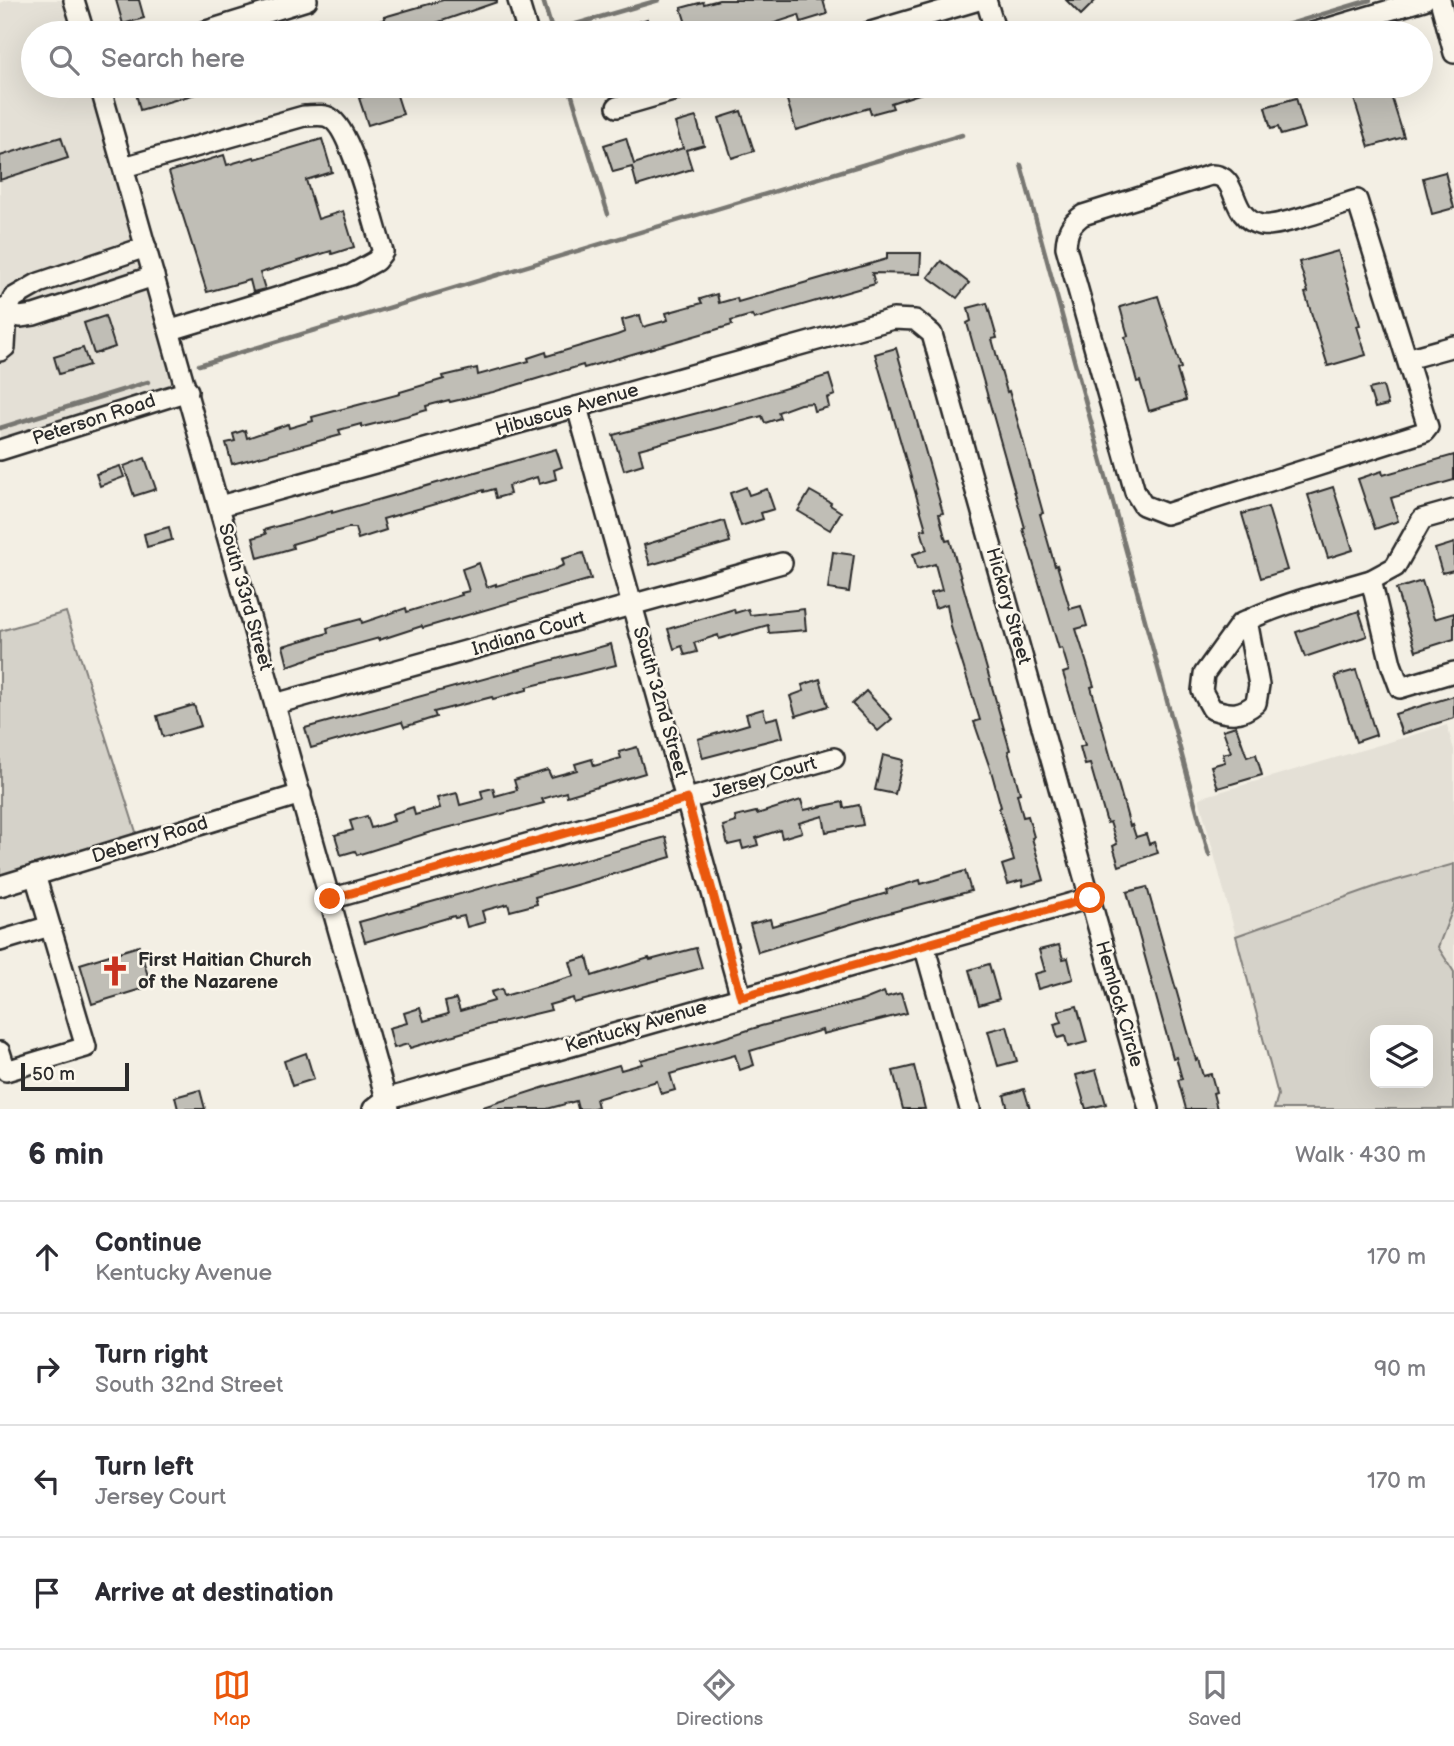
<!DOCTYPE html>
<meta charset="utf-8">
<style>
:root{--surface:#fff;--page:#f7f7f7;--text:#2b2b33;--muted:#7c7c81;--line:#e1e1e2;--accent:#ea580c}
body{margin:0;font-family:"Balsamiq Sans",sans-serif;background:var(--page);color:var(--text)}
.controls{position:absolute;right:21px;bottom:21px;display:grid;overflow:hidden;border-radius:14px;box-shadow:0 7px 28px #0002}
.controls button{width:63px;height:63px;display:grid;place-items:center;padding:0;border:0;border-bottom:2px solid var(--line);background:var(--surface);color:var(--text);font:35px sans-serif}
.scale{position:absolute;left:21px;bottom:18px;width:108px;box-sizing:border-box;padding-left:7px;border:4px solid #2b2b2b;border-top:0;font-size:19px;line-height:24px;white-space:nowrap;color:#2b2b2b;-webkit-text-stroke:5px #fbf7ec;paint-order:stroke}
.stop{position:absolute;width:21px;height:21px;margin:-16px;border:5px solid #ea580c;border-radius:50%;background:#fff}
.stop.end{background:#ea580c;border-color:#fff;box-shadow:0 2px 7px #0008}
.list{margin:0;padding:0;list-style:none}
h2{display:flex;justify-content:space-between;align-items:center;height:91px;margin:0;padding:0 28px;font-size:30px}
h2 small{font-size:23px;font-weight:400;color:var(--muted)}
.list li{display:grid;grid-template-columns:46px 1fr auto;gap:21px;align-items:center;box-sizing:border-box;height:112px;padding:0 28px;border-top:2px solid var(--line)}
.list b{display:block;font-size:26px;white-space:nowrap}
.list p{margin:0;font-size:23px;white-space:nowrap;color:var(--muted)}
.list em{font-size:23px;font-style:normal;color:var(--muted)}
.icon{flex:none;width:38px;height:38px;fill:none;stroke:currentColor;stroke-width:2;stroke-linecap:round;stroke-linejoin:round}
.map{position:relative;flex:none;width:1454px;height:1109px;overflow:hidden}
.search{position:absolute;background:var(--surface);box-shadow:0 7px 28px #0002;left:21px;right:21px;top:21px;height:77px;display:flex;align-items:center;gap:18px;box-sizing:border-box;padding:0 24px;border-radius:38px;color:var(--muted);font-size:26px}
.sheet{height:539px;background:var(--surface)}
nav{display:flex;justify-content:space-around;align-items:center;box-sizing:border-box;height:98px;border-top:2px solid var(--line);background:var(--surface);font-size:19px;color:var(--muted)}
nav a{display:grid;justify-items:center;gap:4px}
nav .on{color:var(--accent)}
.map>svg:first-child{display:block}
.built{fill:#e4e0d6}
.green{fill:#d5d2c9;stroke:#807e7a;stroke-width:2;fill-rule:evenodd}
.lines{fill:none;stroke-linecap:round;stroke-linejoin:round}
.stream{stroke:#787772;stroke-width:4.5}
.building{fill:#c0beb6;stroke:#2b2b2b;stroke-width:2}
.minor-casing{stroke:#2b2b2b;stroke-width:24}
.minor{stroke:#fbf7ec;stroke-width:19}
.route{stroke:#ea580c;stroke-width:9}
.labels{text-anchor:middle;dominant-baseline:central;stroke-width:5;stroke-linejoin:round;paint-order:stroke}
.street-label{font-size:19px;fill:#2b2b2b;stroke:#fbf7ec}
.poi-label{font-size:19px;font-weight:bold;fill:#2b2b2b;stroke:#fbf7ec;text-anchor:start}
</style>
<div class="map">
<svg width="1454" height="1109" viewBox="0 0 1454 1109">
<rect width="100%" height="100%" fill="#f3efe4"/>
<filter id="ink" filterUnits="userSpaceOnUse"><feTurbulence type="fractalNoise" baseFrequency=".0143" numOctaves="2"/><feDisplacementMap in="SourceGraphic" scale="14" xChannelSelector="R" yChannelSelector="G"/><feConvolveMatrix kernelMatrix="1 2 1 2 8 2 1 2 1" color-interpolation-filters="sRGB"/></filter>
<g filter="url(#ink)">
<!-- built -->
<g class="built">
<polygon points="8,0 66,0 76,33 33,33 33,86 92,86 178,385 0,441 0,3"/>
<polygon points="1447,725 1454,750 1454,864 1379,885 1236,936 1199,798"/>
<polygon points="1454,906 1454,972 1438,947"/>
</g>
<!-- green -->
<g class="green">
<polygon points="66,612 137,835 0,877 0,631"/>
<path d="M 1454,864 L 1454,906 L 1438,947 L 1454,972 L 1454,1109 L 1274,1109 L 1278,1095 L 1236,936 L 1380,885 ZM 1375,1030 L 1428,1030 L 1428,1083 L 1375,1083 Z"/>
</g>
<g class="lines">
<!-- stream -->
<g class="stream">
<polyline points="543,0 553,33"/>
<polyline points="552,31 659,0"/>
<polyline points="1260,33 1370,0"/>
<polyline points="569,86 608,214"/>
<polyline points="1021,165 1209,855"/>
<polyline points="199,365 962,135"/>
<polyline points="0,428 148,382"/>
</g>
</g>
<!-- building -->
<g class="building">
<polygon points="116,0 139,0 144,18 123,24"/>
<polygon points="443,0 497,0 497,2 407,33 350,33 350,31 385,19 384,17"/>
<polygon points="719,0 823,0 827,14 801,22 799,15 750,31 750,33 689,33 681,8 703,2 704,4"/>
<polygon points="1066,0 1096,0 1081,15"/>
<polygon points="647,19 651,33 612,33 611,31"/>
<polygon points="146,86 212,86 213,89 140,110 135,89"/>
<polygon points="394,86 403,114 368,125 359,98"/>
<polygon points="800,86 938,86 938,88 891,103 893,108 871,114 869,108 796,130 784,90"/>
<polygon points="1350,86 1388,86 1404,137 1369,147"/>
<polygon points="1296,98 1305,128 1281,135 1278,127 1271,129 1265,107"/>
<polygon points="741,111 754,151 732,158 719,118"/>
<polygon points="696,117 704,145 686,150 692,169 637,186 632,167 613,172 604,145 626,138 634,164 683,148 675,123"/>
<polygon points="61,137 68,158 0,180 0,156"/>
<polygon points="322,139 332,172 306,180 318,219 343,211 354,247 332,254 331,251 260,273 265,289 253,292 250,280 207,292 169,172 224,155 227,165 254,157 255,159"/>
<polygon points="1445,172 1454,208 1432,214 1423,178"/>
<polygon points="1338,251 1360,325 1357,326 1366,355 1328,366 1305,293 1308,292 1299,262"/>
<polygon points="887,253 921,253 920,274 872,273 875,284 754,319 752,315 731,321 732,325 584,368 583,365 493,392 450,402 449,400 426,406 427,410 406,416 362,427 361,424 339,430 341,435 232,464 226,443 235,441 233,434 245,430 247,438 288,424 289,428 313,421 312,417 400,394 400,392 444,379 443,376 477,368 478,375 529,361 528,358 546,352 547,356 617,335 625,332 622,320 640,315 643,327 668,320 666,313 702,303 700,299 717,294 719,303 737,298 738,302 887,259"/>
<polygon points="941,261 969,283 957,298 928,277"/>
<polygon points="1158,296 1181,368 1177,370 1186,400 1149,411 1140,381 1137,382 1125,337 1128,336 1120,307"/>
<polygon points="987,303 997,338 992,339 1007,392 1009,391 1019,426 1043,513 1040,514 1055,566 1057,565 1070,609 1081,606 1087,626 1076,629 1094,686 1091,687 1130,826 1132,825 1136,837 1146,834 1149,844 1154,842 1158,853 1119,866 1113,846 1117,844 1110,822 1107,823 1090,764 1085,765 1080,747 1085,745 1063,673 1069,671 1062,648 1059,649 1023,529 1025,528 967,323 971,321 968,308"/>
<polygon points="105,316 115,347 94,354 84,323"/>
<polygon points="83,348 89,365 59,374 54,357"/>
<polygon points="896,348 943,513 939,514 946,541 950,540 1010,750 1008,751 1020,793 1017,794 1023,817 1028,816 1034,837 1032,838 1044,880 1023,886 1022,880 1008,884 1002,865 1014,861 999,808 1001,807 992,774 974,722 980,720 951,627 947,604 935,608 931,593 942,590 935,564 917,569 913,554 927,550 921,530 926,529 875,354"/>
<polygon points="829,375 835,395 827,398 829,407 814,411 812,403 800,404 778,412 780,418 765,423 762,416 639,449 643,464 624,470 613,435 740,402"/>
<polygon points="1383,386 1388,405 1375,408 1369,389"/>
<polygon points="556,449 562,467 554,470 556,479 539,484 537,477 508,486 510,494 496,498 494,489 484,492 484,490 383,519 386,530 358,539 355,528 348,528 292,544 293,548 258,558 253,538 266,534 264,530 332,511 332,513"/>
<polygon points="1454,455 1454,480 1391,498 1398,521 1375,529 1358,479 1382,471 1383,475"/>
<polygon points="145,458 156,489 134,496 124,466"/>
<polygon points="120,466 124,477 100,486 96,474"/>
<polygon points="746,487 749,495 767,489 774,509 761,513 763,519 741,526 730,493"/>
<polygon points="1333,487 1353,550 1328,558 1308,495"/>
<polygon points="810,491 831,503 830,505 841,512 830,530 798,511"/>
<polygon points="1268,507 1287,570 1261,578 1242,514"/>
<polygon points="724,521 730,542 650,565 644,545"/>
<polygon points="169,527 172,540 147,547 144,534"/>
<polygon points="1454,543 1454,570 1442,573 1435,549"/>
<polygon points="833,552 854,555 849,592 828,589"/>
<polygon points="583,553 591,579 423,628 422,626 379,640 379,638 322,654 288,666 283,646 328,633 327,628 361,619 362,623 406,608 407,612 462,595 461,593 469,591 462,569 479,563 487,587 496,584 496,586 553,570 564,565 562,559"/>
<polygon points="1422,581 1434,619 1454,613 1454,639 1416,651 1396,589"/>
<polygon points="734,609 735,613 748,609 750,615 804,609 806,630 769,633 768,625 719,639 718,635 694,643 697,652 685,655 682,646 674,649 668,629"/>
<polygon points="1359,611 1367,636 1305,657 1296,632"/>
<polygon points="611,644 616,665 527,687 527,690 493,699 492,697 434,712 436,717 404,727 402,722 311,748 305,728"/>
<polygon points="1356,670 1376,735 1356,742 1335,676"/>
<polygon points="820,679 828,706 796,716 790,696 804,691 802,685"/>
<polygon points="866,691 892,719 878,731 852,704"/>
<polygon points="1454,696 1454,718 1402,734 1395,714"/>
<polygon points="194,705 201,726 163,737 157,716"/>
<polygon points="763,709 766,720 778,717 783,737 703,758 698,739 749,724 746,714"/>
<polygon points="1236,726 1247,757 1256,754 1262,775 1218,788 1211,766 1225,762 1223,754 1231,752 1223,730"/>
<polygon points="637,747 645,773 567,796 566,792 542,799 544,803 431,832 357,855 355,851 341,855 335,835 353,830 350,821 367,816 371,828 394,821 392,814 413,807 415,815 440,808 437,798 457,793 460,805 483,799 481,791 493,788 495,796 517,790 514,780 548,770 551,777 577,770 575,764 592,759 594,766 621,758 619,752"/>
<polygon points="883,755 903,760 895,794 875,790"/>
<polygon points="801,800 804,810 843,802 844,808 859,805 863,825 826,832 823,816 799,823 802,832 782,838 780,830 756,838 758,845 743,849 741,842 728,845 723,826 736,822 735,817 756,812 757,814"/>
<polygon points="666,837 671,857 535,897 537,904 510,911 508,904 482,911 485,922 467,927 464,916 455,918 454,916 365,942 359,922"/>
<polygon points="965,871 971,891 881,915 758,952 750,924 770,919 772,926 887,893 886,890 920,880 921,884"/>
<polygon points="1147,887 1196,1060 1198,1059 1203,1076 1211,1074 1216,1092 1213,1093 1217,1109 1186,1109 1178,1080 1182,1079 1176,1057 1173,1058 1127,892"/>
<polygon points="1059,945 1063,959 1068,958 1073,979 1038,989 1034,974 1045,971 1039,950"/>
<polygon points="139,946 151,986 92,1004 80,964"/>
<polygon points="696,948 702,968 574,1003 573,998 549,1005 551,1010 484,1026 410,1048 408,1044 394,1048 389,1028 407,1023 404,1013 420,1008 424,1021 448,1014 445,1002 456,999 460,1011 494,1001 491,992 502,989 504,996 574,976 570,962 587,957 592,976 649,958 650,960"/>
<polygon points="989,964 999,999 979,1005 969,970"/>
<polygon points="884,992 886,997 901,993 907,1013 823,1034 822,1030 750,1051 754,1065 740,1070 735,1055 670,1074 675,1090 661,1094 657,1081 596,1099 598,1107 590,1109 578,1109 576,1101 547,1109 483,1109 483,1107 545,1087 619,1065 621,1070 642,1064 641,1060 720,1039 761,1026 864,1000"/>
<polygon points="1077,1006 1087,1042 1068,1047 1065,1036 1058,1038 1054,1024 1062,1022 1058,1011"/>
<polygon points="1007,1026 1017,1061 998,1066 988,1031"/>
<polygon points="306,1053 314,1079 292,1086 284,1061"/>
<polygon points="914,1066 925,1109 903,1109 893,1071"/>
<polygon points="1096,1070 1106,1104 1086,1109 1076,1075"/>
<polygon points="1024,1089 1030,1109 1008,1109 1004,1095"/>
<polygon points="200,1090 205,1109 178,1109 175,1097"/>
</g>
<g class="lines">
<!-- minor casing -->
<g class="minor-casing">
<g id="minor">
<polyline points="74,0 84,33"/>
<polyline points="518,0 527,30"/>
<polyline points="986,0 996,33"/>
<polyline points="1440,0 1454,53"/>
<polyline points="200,33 307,0"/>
<polyline points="867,33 979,0"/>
<polyline points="1312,33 1424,0"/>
<polyline points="100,86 389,1109"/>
<polyline points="617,107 690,86"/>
<path d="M 124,167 L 304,116 C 312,116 324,114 330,118 C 352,129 374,226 383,252 L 376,261 L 351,275 L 171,330"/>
<path d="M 1211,175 C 1241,174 1227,217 1261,225 C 1278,228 1337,206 1357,200 L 1428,427 L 1424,432 L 1166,514 L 1143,505 L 1135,492 L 1066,247 C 1067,232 1070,224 1083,215 Z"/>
<polyline points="146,247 39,283 13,298 7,312 20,317 34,315 154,276"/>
<polyline points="0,308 7,312 5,347 0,351"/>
<polyline points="1407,359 1454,346"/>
<polyline points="577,407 741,997"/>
<polyline points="0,450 188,391"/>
<polyline points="220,506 893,319 915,320 932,334 1149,1109"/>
<polyline points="1454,510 1422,519 1395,567 1371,580 1391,664 1400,688 1454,672"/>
<path d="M 1247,620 L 1259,685 L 1256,703 C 1241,716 1230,715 1212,709 L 1202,691 L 1204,674 L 1240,624 C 1281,603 1327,593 1371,580"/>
<polyline points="275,704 782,563"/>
<polyline points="0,886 301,794"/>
<polyline points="330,899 834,758"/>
<polyline points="0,941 50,926"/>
<polyline points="924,945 970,1109"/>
<polyline points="0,1052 6,1071 86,1047 35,875"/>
<polyline points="373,1109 386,1099 1090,898"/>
</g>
</g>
<!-- minor -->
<use href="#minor" class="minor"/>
</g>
</g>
<g class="lines" filter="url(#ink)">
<!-- route -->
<polyline class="route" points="330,899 687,799 741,997 1090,898"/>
</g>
<!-- icons -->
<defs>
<g id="church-bare" transform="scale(2.415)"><path d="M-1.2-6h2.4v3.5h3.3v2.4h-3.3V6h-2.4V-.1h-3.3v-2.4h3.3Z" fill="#c8321e" stroke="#fbf7ec" stroke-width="2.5" paint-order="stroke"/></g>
</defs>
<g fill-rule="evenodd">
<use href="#church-bare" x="115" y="971"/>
</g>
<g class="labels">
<!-- street labels -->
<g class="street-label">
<text transform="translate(567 410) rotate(-16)">Hibuscus Avenue</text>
<text transform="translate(94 420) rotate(-18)">Peterson Road</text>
<text transform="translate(245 597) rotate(74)">South 33rd Street</text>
<text transform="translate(1008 606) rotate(74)">Hickory Street</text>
<text transform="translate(529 634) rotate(-16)">Indiana Court</text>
<text transform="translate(660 702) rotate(74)">South 32nd Street</text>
<text transform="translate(764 778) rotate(-16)">Jersey Court</text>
<text transform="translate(150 840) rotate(-17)">Deberry Road</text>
<text transform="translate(1119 1004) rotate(74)">Hemlock Circle</text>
<text transform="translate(636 1027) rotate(-16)">Kentucky Avenue</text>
</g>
<!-- poi labels -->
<g class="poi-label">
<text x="138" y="960">First Haitian Church<tspan x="138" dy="22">of the Nazarene</tspan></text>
</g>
</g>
</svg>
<div class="controls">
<button><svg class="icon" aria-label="layers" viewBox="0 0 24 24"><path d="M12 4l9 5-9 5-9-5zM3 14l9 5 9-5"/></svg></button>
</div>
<div class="scale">50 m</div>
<div class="stop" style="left:1090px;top:898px"></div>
<div class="stop end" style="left:330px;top:899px"></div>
<div class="search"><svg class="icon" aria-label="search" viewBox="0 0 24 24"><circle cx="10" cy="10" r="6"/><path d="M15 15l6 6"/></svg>Search here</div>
</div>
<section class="sheet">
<h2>6 min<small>Walk · 430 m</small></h2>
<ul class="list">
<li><svg class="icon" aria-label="ahead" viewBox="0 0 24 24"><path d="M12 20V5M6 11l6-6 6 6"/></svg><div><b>Continue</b><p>Kentucky Avenue</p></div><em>170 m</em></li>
<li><svg class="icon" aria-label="right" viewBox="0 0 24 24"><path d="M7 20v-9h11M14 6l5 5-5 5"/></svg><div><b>Turn right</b><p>South 32nd Street</p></div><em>90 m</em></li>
<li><svg class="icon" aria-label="left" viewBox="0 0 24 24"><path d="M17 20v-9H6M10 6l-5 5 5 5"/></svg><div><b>Turn left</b><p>Jersey Court</p></div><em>170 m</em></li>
<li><svg class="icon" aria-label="arrive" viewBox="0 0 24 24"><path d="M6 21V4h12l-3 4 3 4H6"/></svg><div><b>Arrive at destination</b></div></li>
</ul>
</section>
<nav>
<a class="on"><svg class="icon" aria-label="map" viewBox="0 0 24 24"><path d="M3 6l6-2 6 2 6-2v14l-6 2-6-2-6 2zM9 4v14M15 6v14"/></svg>Map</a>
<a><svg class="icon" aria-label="directions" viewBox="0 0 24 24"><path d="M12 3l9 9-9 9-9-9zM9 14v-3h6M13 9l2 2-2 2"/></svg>Directions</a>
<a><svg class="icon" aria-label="saved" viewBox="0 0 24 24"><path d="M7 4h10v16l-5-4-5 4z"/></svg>Saved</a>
</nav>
